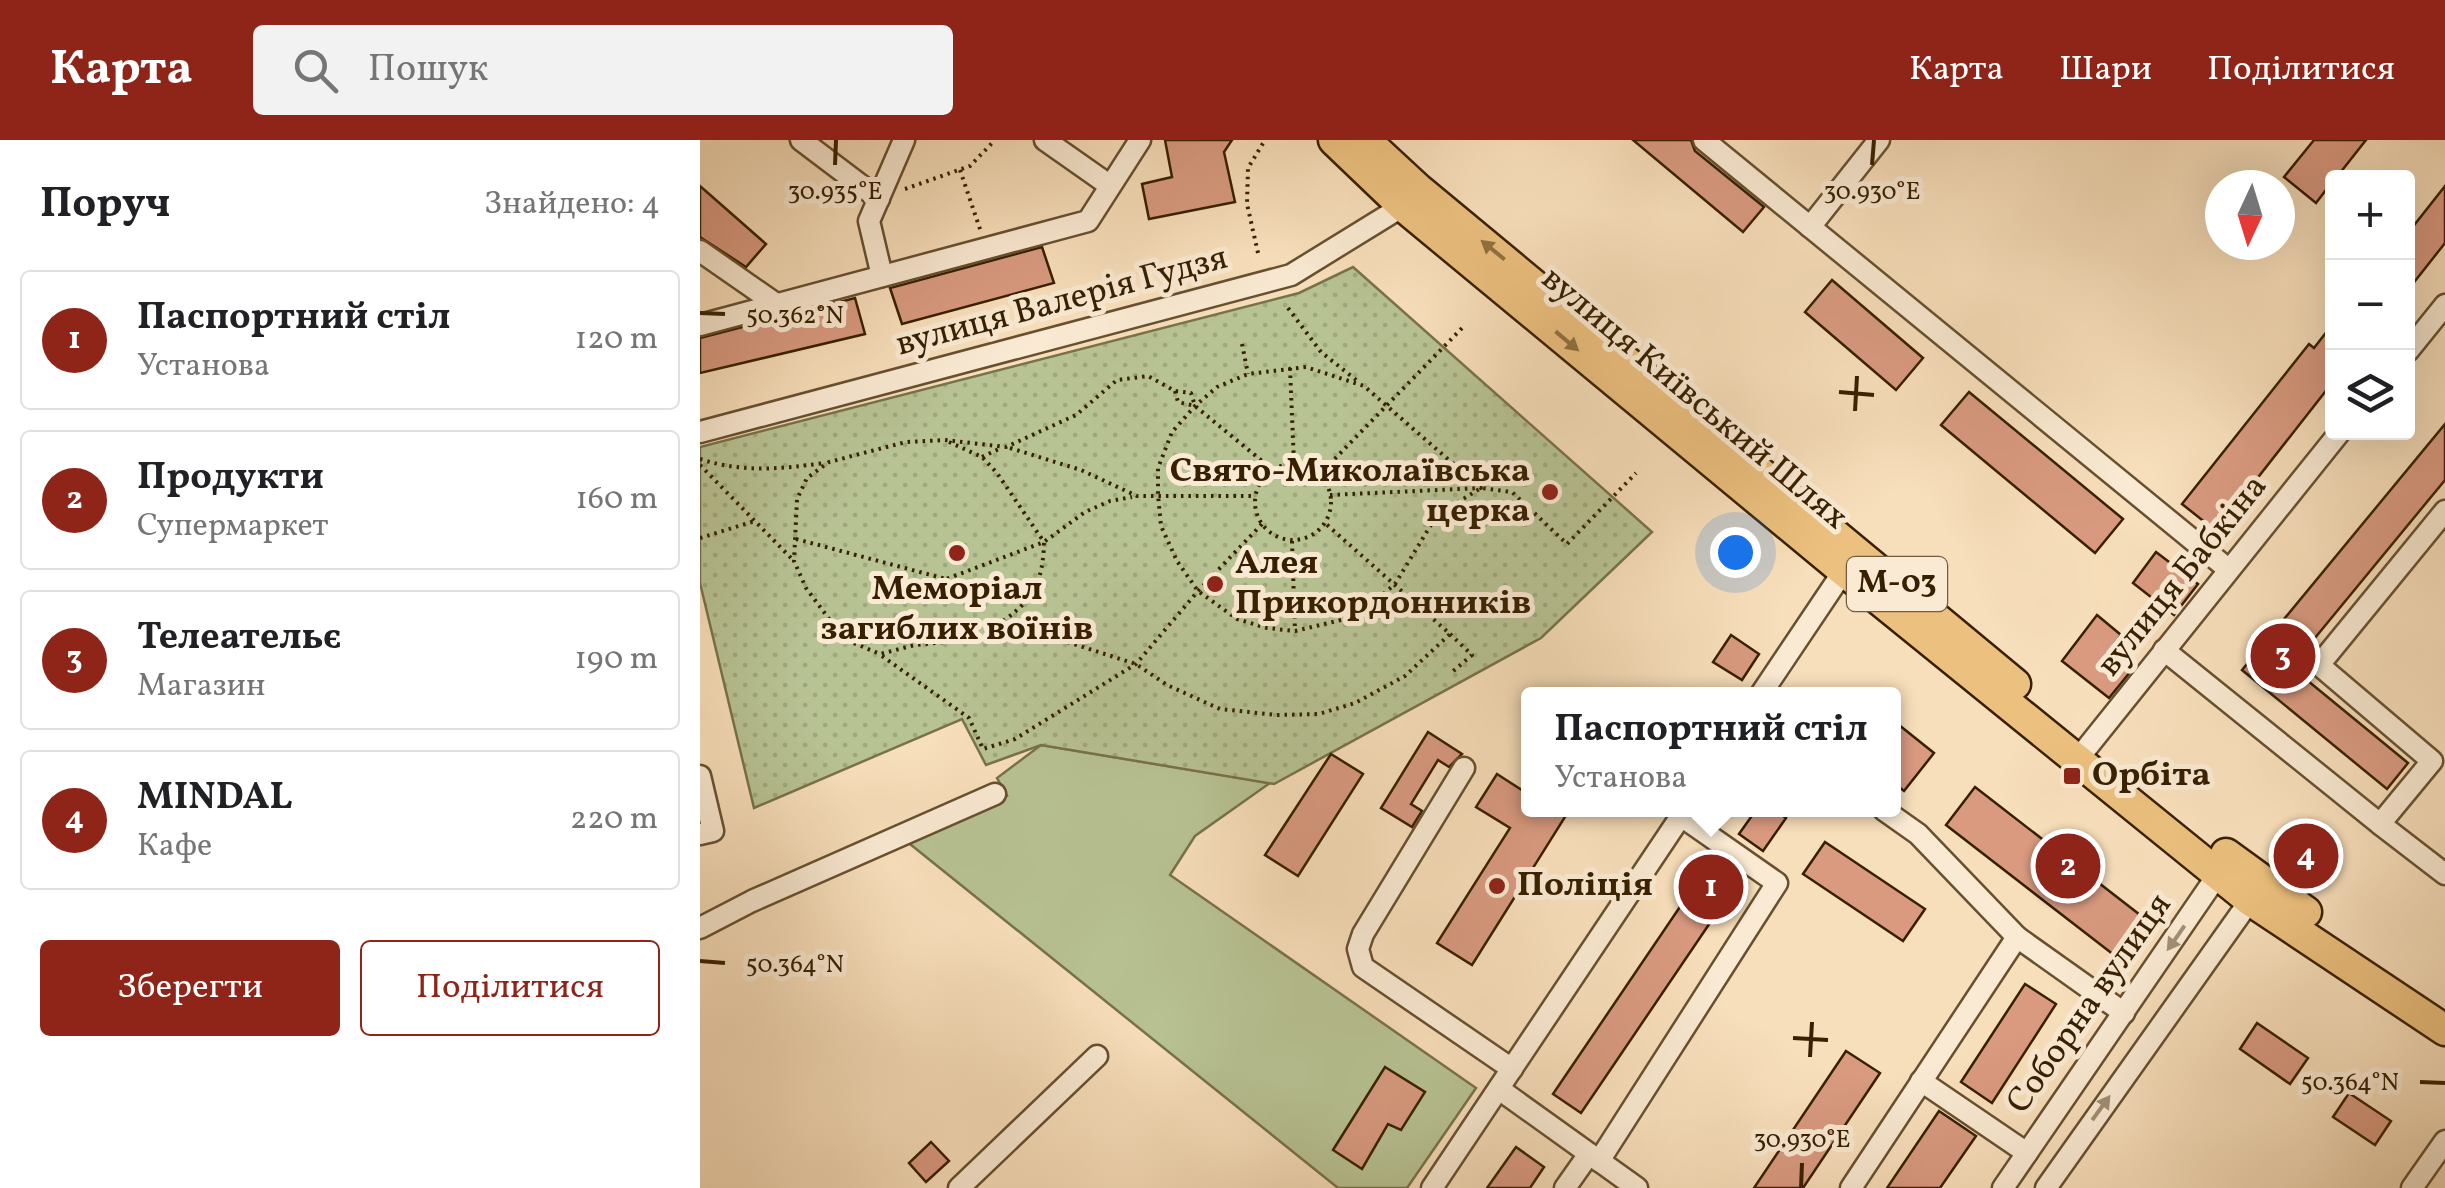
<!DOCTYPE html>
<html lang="uk">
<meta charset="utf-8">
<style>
:root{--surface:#fff;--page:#f2f2f2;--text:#202124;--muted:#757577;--line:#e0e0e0;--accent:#8f2418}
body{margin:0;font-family:Vollkorn,serif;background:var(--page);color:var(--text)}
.controls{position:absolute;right:30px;top:30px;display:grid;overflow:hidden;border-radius:10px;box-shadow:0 10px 40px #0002}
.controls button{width:90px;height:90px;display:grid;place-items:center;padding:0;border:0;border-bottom:2px solid var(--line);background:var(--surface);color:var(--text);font:50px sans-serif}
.compass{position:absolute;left:1505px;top:30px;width:90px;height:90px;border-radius:50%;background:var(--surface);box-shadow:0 10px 40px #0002;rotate:184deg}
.you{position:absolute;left:1035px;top:412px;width:35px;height:35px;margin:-25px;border:8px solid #fff;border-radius:50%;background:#1a73e8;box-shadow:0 0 0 15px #1a73e833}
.badge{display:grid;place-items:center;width:65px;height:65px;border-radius:50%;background:var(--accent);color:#fff;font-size:32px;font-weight:700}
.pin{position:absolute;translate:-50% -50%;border:5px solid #fff;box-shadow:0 2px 10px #0006}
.popup{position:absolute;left:821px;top:547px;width:380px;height:130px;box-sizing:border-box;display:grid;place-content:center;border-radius:10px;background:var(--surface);filter:drop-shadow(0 2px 8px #0005);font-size:32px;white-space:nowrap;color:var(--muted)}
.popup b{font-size:38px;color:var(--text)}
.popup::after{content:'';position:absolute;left:50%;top:100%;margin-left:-20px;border:20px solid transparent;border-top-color:var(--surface)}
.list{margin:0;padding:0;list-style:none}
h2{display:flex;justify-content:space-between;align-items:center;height:130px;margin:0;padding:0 40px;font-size:42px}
h2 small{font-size:32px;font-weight:400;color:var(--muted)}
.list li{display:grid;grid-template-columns:65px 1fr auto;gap:30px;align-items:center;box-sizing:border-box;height:140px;margin:0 20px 20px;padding:0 20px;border:2px solid var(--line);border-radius:10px}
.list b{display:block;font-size:38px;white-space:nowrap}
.list p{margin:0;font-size:32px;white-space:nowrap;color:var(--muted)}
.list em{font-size:32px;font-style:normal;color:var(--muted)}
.actions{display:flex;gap:20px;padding:30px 40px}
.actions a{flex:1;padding:22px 0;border:2px solid var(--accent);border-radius:10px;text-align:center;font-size:35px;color:var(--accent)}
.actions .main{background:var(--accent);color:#fff}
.icon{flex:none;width:55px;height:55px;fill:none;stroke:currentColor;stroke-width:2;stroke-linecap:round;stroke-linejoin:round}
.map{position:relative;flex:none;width:1745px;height:1048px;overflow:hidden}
header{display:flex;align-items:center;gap:60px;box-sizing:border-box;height:140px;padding:0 50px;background:var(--accent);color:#fff}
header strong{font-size:48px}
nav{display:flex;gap:55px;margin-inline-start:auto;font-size:35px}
.search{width:700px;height:90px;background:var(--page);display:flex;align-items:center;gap:25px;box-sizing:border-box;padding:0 35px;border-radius:10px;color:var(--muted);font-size:38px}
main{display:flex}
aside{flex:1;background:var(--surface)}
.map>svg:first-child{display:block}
.grass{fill:#b8c394;stroke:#78724a;stroke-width:2.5}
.park{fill:url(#park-dots);stroke:#78724a;stroke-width:2.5}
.building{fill:#d99a80;stroke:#372000;stroke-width:2.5}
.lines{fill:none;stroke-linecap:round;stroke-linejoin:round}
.minor-casing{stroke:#67502f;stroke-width:25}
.highway-casing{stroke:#372000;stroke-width:35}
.path{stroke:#372000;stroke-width:4;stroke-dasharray:2.5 5;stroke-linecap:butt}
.minor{stroke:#faead3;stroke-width:20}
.highway{stroke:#ecc07e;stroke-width:30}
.oneway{fill:#92703f}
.oneway2{fill:#a28f74}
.ticks{fill:none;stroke:#372000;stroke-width:4}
.poi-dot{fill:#8f2418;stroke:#faead3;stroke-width:4}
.labels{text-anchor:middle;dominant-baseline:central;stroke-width:10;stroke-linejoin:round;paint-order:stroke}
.shield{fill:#faead3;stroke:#725d3f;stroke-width:2.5}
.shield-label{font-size:32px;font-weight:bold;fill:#372000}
.street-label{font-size:35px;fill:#372000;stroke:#faead3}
.poi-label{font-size:35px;font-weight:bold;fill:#372000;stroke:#faead3;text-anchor:start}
.ticks-label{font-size:25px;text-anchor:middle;fill:#372000;stroke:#faead3;stroke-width:10;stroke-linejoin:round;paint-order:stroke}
</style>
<header>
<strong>Карта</strong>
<div class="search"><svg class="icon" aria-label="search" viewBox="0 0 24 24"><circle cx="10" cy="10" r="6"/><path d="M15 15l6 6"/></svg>Пошук</div>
<nav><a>Карта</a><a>Шари</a><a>Поділитися</a></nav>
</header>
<main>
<aside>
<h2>Поруч<small>Знайдено: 4</small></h2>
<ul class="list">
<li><span class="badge">1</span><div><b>Паспортний стіл</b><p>Установа</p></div><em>120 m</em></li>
<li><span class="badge">2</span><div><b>Продукти</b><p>Супермаркет</p></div><em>160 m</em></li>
<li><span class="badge">3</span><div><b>Телеательє</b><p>Магазин</p></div><em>190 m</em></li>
<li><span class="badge">4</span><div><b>MINDAL</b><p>Кафе</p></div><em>220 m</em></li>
</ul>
<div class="actions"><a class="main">Зберегти</a><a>Поділитися</a></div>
</aside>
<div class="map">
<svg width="1745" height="1048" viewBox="0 0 1745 1048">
<defs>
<pattern id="park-dots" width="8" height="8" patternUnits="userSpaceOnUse" patternTransform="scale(2.5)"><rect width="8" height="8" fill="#b8c394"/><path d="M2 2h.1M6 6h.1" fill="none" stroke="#9fa77e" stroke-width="1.8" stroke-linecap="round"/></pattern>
</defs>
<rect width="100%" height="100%" fill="#f8dfbb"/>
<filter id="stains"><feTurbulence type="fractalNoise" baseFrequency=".002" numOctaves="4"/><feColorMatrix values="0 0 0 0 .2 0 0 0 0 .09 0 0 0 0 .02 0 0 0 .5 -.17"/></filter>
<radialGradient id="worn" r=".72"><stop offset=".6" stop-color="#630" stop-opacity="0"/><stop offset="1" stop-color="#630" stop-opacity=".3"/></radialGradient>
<!-- grass -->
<polygon class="grass" points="341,605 570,643 495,696 470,735 776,948 707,1048 638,1048 205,700 307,656 297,638"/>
<!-- park -->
<polygon class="park" points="653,127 952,392 841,498 574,644 341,605 286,625 262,579 54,668 0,443 0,307 599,153"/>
<!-- building -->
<g class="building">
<polygon points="465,0 532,0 524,12 535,62 449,79 442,44 472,37"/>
<polygon points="933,0 991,0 995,11 1064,67 1043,92"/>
<polygon points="1614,0 1666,0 1636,38 1632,38 1632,42 1616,63 1584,37"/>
<polygon points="0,46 66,104 46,127 0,97"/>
<polygon points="1745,46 1745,103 1708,150 1708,93"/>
<polygon points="342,107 354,143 202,184 190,148"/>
<polygon points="1132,140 1223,218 1196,250 1105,172"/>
<polygon points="155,158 165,194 0,233 0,198"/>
<polygon points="1632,185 1632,243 1516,391 1482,364 1609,204 1614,208"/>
<polygon points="1269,252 1423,379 1395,413 1241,285"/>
<polygon points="1745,284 1745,340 1591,527 1708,623 1687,649 1542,530"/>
<polygon points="1456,412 1498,444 1474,475 1433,443"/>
<polygon points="1397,475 1421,495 1407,513 1431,531 1409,558 1362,521"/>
<polygon points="1031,495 1059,514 1042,540 1013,522"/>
<polygon points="1194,581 1234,613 1204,651 1194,643"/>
<polygon points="728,592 762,614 749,627 738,620 711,664 722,671 712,687 681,668"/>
<polygon points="631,614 663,634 598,736 565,715"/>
<polygon points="797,634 828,654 828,670 854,670 865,677 772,825 737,803 810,688 776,667"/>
<polygon points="1275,647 1444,778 1414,815 1246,685"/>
<polygon points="1056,670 1074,670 1086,678 1063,711 1039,694"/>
<polygon points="1125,702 1225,769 1203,801 1103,734"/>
<polygon points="1007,727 1035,746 881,973 853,954"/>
<polygon points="1325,844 1356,864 1292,963 1261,942"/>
<polygon points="1557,883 1608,918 1590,944 1540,909"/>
<polygon points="1146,911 1180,933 1103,1048 1054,1048"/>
<polygon points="685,927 725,952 701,990 688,984 662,1029 633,1010"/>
<polygon points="1649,953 1691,981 1675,1005 1633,977"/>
<polygon points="1239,971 1276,996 1240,1048 1187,1048"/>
<polygon points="231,1002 249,1021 226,1042 209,1023"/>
<polygon points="816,1007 844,1027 830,1048 787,1048"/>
</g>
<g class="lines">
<!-- minor casing -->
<g class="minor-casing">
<g id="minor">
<polyline points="101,0 179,59"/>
<polyline points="345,0 409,45"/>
<polyline points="1004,0 1528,429"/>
<polyline points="1110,87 1179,0"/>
<polyline points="0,111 76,164"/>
<polyline points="182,136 169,81 204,0"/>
<polyline points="0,185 388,81 440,0"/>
<polyline points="1708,211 1745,165"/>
<polyline points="0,292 591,135 703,66 711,58"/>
<polyline points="1464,510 1680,684 1732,621 1619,525 1745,371"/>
<polyline points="1061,554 1149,423"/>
<polyline points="1377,620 1640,292"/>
<polyline points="764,628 663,794 658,809 663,827 812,929"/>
<polyline points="0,636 13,691 0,694"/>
<polyline points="1184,670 1218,694 1317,797"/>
<polyline points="1680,684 1745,734"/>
<polyline points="0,788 52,761 295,654"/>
<polyline points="1221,941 1327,1013"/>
<polyline points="799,949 937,1048"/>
<polyline points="899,1021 1077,743 981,676"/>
<polyline points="259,1048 397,916"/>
<polyline points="732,1048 985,670"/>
<polyline points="865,1048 889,1014"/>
<polyline points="1151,1048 1317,797 1424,873"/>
<polyline points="1303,1048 1523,727"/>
<polyline points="1346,1048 1556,752"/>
<polyline points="1712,1048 1745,1001"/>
</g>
</g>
<!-- highway casing -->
<g class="highway-casing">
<g id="highway">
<polyline points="634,0 703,66 1144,431 1550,760 1745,890"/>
<polyline points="665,0 718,49 1315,544"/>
<polyline points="1526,714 1606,772"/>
</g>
</g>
<!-- path -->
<g class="path">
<polyline points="260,30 281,92"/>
<polyline points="205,49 270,26 295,0"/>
<polyline points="558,113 547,64 548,28 565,0"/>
<polyline points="588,168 621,212 660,243"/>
<polyline points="542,204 548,234"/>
<polyline points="590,228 594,323"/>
<polyline points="475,251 478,262 495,266"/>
<path d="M 249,302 L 282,317 L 297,333 L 344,402 C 343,458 321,469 278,498"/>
<polyline points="310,308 381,330 437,356 556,356"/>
<polyline points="282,317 301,308"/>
<path d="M 0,319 C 43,333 80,329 124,323"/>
<circle cx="593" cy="362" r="38"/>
<polyline points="0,325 94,421"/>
<polyline points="573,330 495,266 491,253 475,251 448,236 417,240 376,275 306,307 245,300 206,302 129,322 107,338 97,359 94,421 106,448 144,499 180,514 215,505 264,500 311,497 364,501 436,524 467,545 520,569 577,575 619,574 655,563 705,536 750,494 625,383"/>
<polyline points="619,335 765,185"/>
<polyline points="630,355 781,348 664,246 606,227 548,234 517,247 495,266 472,292 458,328 458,355 461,386 477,421 498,451 537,479 567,488 595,491 645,479 673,463 695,444 737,375 781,348 812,352 867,404 936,333"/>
<polyline points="0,398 55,381"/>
<polyline points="96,399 246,439"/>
<polyline points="592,401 595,491"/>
<polyline points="212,452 344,402 385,372 410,361 432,357"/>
<polyline points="750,494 772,515 751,533"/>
<polyline points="182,516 269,578 283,609 315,599 436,524 498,451 562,384"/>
</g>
<!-- minor -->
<use href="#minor" class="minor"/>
<!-- highway -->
<use href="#highway" class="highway"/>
</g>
<!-- one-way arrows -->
<defs><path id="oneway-solid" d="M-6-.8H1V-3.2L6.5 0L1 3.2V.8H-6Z" transform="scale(2.5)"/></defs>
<g class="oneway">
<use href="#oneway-solid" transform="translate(793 110) rotate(-141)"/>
<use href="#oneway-solid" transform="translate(867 201) rotate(40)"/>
</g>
<g class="oneway2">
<use href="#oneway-solid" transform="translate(1476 798) rotate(125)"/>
<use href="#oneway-solid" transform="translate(1401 968) rotate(-54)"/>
</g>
<!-- ticks -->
<path class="ticks" d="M 135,25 L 136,0M 1172,25 L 1174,0M 0,173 L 25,174M 1139,252 L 1174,255M 1155,271 L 1157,236M 0,821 L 25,823M 1093,898 L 1128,900M 1110,917 L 1112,882M 1720,942 L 1745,943M 1101,1048 L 1102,1023"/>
<!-- markers -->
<g class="poi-dot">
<circle cx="850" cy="352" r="10"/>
<circle cx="257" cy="413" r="10"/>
<circle cx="515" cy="444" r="10"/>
<rect x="1362" y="626" width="20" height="20" rx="5"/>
<circle cx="797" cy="746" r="10"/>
</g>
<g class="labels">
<!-- shield labels -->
<rect class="shield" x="1147" y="417" width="100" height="54" rx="8"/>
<g class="shield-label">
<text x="1197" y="444">М-03</text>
</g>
<!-- street labels -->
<g class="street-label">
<text transform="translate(362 162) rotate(-15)">вулиця Валерія Гудзя</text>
<text transform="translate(994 259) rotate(40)">вулиця Київський Шлях</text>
<text transform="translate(1483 436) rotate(-51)">вулиця Бабкіна</text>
<text transform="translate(1390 864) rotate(-55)">Соборна вулиця</text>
</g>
<!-- poi labels -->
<g class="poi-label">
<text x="830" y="332" text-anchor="end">Свято-Миколаївська<tspan x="830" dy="40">церка</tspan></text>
<text x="535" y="424">Алея<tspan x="535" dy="40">Прикордонників</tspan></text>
<text x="257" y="450" text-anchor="middle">Меморіал<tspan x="257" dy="40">загиблих воїнів</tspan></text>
<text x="1392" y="636">Орбіта</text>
<text x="817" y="746">Поліція</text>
</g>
</g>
<g class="ticks-label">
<text x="135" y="59">30.935°E</text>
<text x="1172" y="59">30.930°E</text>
<text x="95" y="183">50.362°N</text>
<text x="95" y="832">50.364°N</text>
<text x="1650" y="950">50.364°N</text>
<text x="1102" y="1007">30.930°E</text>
</g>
<rect width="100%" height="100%" filter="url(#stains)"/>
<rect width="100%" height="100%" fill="url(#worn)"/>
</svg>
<div class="controls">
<button>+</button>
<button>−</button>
<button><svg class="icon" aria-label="layers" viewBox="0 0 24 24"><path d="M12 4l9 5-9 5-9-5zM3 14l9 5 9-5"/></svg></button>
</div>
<svg class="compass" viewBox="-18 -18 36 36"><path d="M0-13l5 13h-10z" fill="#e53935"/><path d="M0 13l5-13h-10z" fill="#757577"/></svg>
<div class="you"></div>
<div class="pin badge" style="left:1011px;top:747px">1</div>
<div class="popup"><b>Паспортний стіл</b>Установа</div>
<div class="pin badge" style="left:1368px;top:726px">2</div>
<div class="pin badge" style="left:1583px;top:516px">3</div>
<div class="pin badge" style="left:1606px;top:716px">4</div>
</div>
</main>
